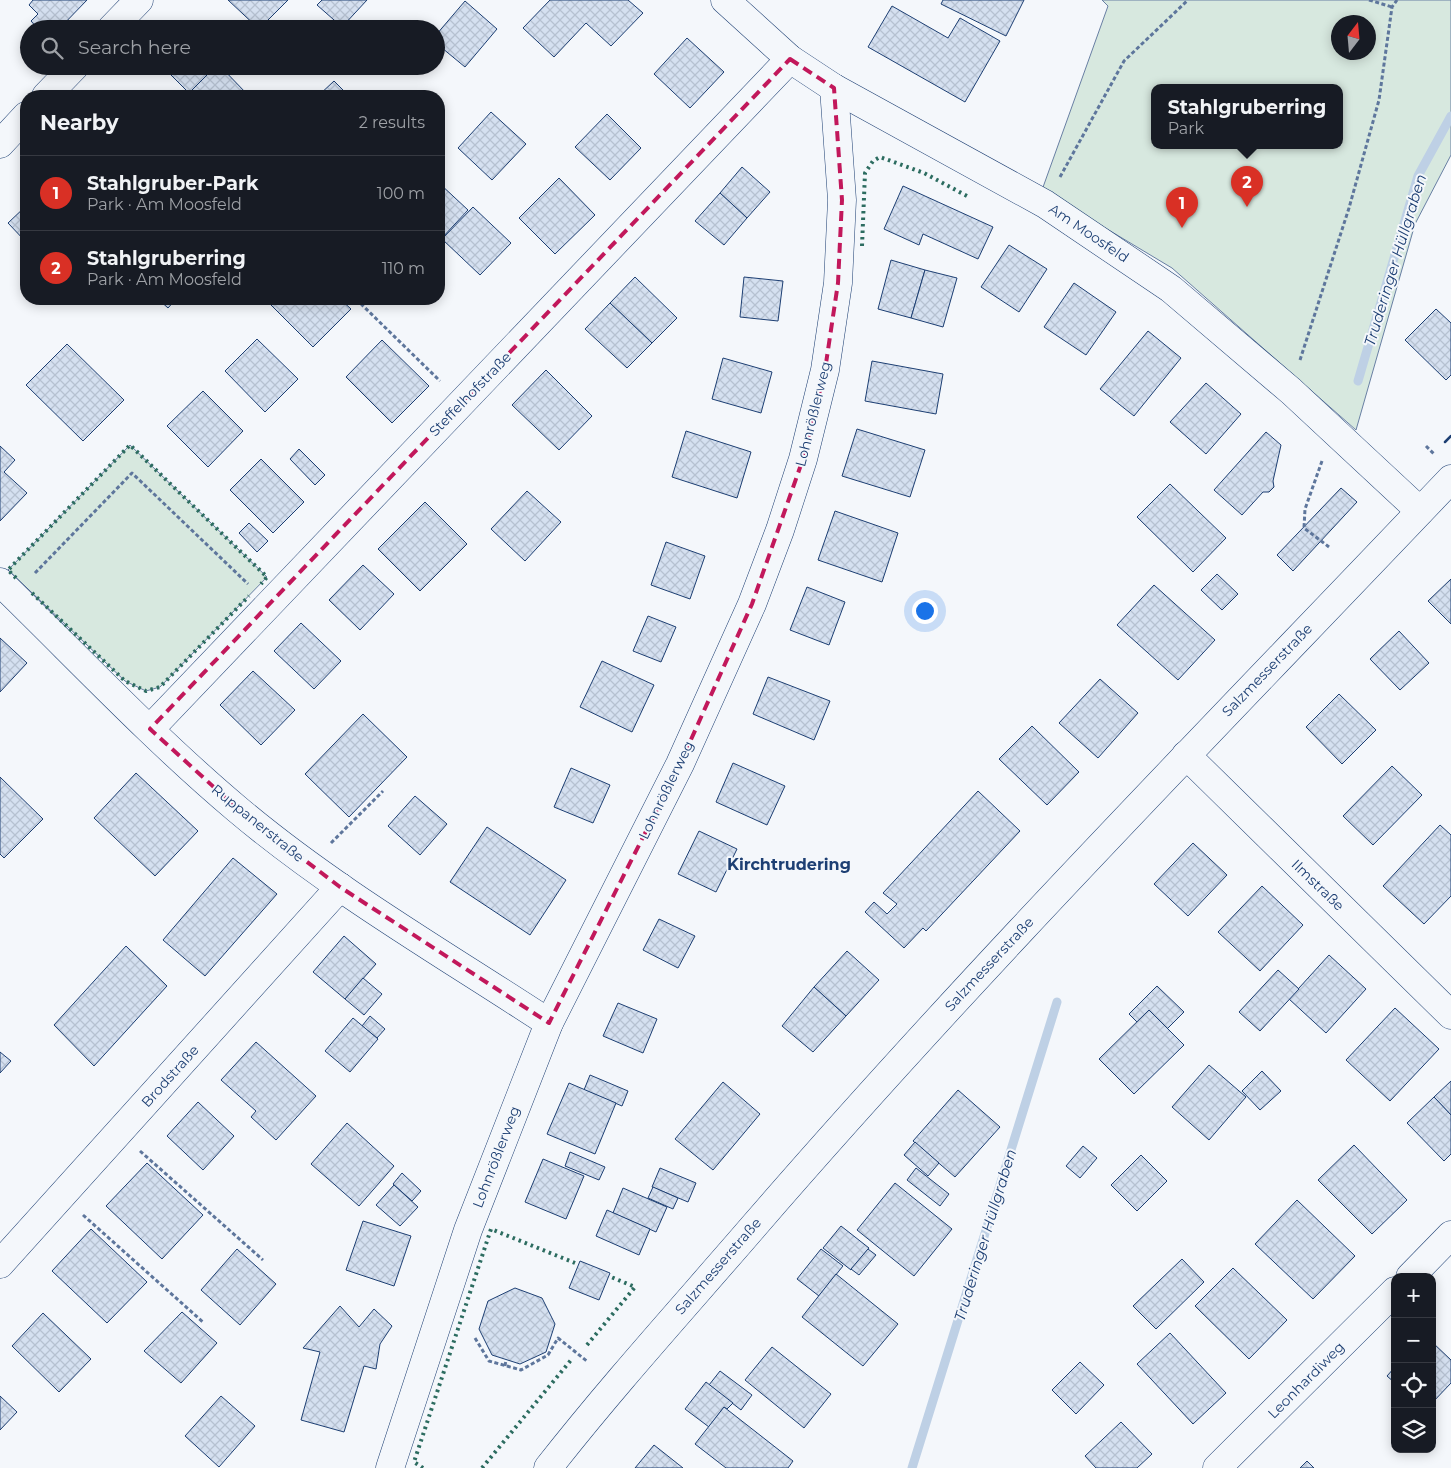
<!DOCTYPE html>
<meta charset="utf-8">
<style>
:root{--surface:#171b24;--page:#20242c;--text:#f1f3f6;--muted:#9ea1a6;--line:#363941;--accent:#d93025}
body{margin:0;font-family:Montserrat,sans-serif;background:var(--page);color:var(--text)}
.controls{position:absolute;right:15px;bottom:15px;display:grid;overflow:hidden;border-radius:10px;box-shadow:0 2px 12px #0003}
.controls button{width:45px;height:45px;display:grid;place-items:center;padding:0;border:0;border-bottom:1px solid var(--line);background:var(--surface);color:var(--text);font:25px sans-serif}
.compass{position:absolute;left:1331px;top:15px;width:45px;height:45px;border-radius:50%;background:var(--surface);box-shadow:0 2px 12px #0003;rotate:16deg}
.you{position:absolute;left:924px;top:610px;width:18px;height:18px;margin:-12px;border:4px solid #fff;border-radius:50%;background:#1a73e8;box-shadow:0 0 0 8px #1a73e833}
.badge{display:grid;place-items:center;width:32px;height:32px;border-radius:50%;background:var(--accent);color:#fff;font-size:16px;font-weight:700}
.pin{position:absolute;translate:-50% -41px;filter:drop-shadow(0 1px 2px #0008)}
.pin::after{content:'';position:absolute;top:26px;width:18px;height:15px;background:inherit;clip-path:polygon(0 0,100% 0,50% 100%)}
.popup{position:absolute;left:1151px;top:84px;width:192px;height:65px;box-sizing:border-box;display:grid;place-content:center;border-radius:10px;background:var(--surface);filter:drop-shadow(0 1px 4px #0005);font-size:16px;white-space:nowrap;color:var(--muted)}
.popup b{font-size:19px;color:var(--text)}
.popup::after{content:'';position:absolute;left:50%;top:100%;margin-left:-10px;border:10px solid transparent;border-top-color:var(--surface)}
.list{margin:0;padding:0;list-style:none}
h2{display:flex;justify-content:space-between;align-items:center;height:65px;margin:0;padding:0 20px;font-size:21px}
h2 small{font-size:16px;font-weight:400;color:var(--muted)}
.list li{display:grid;grid-template-columns:32px 1fr auto;gap:15px;align-items:center;box-sizing:border-box;height:75px;padding:0 20px;border-top:1px solid var(--line)}
.list b{display:block;font-size:19px;white-space:nowrap}
.list p{margin:0;font-size:16px;white-space:nowrap;color:var(--muted)}
.list em{font-size:16px;font-style:normal;color:var(--muted)}
.icon{flex:none;width:28px;height:28px;fill:none;stroke:currentColor;stroke-width:2;stroke-linecap:round;stroke-linejoin:round}
.map{position:relative;flex:none;width:1451px;height:1468px;overflow:hidden}
.search{position:absolute;background:var(--surface);box-shadow:0 2px 12px #0003;left:20px;top:20px;width:425px;height:55px;display:flex;align-items:center;gap:12px;box-sizing:border-box;padding:0 18px;border-radius:28px;color:var(--muted);font-size:19px}
.panel{position:absolute;background:var(--surface);box-shadow:0 2px 12px #0003;left:20px;top:90px;width:425px;height:215px;border-radius:20px}
.map>svg:first-child{display:block}
.park{fill:#d7e8df;stroke:#687fa3;fill-rule:evenodd}
.lines{fill:none;stroke-linecap:round;stroke-linejoin:round}
.stream{stroke:#bed0e5;stroke-width:9}
.building{fill:url(#building-cross-hatch);stroke:#1d3f73}
.minor-casing{stroke:#1d3f73;stroke-width:29}
.path{stroke:#5e769c;stroke-width:3;stroke-dasharray:4 2.5;stroke-linecap:butt}
.minor{stroke:#f4f7fb;stroke-width:28}
.hedge{stroke:#2c6c60;stroke-width:4;stroke-dasharray:2.5 4;stroke-linecap:butt}
.wall{stroke:#1d3f73;stroke-width:2.5}
.marked{fill:none;stroke:#c2185b;stroke-width:4;stroke-dasharray:10 6;stroke-linejoin:round}
.labels{text-anchor:middle;dominant-baseline:central;stroke-width:4;stroke-linejoin:round;paint-order:stroke}
.street-label{font-size:14px;fill:#1d3f73;stroke:#f4f7fb}
.water-label{font-size:15px;font-style:italic;fill:#1d3f73;stroke:#f4f7fb}
.quarter-label{font-size:16px;font-weight:bold;fill:#1d3f73;stroke:#f4f7fb}
</style>
<div class="map">
<svg width="1451" height="1468" viewBox="0 0 1451 1468">
<defs>
<pattern id="building-cross-hatch" width="8" height="8" patternUnits="userSpaceOnUse" patternTransform="scale(1.25)"><rect width="8" height="8" fill="#d5e0f0"/><path d="M0 0l8 8M0 8l8-8" fill="none" stroke="#b6c1d1"/></pattern>
</defs>
<rect width="100%" height="100%" fill="#f4f7fb"/>
<!-- park -->
<g class="park">
<path d="M 1102,0 L 1451,0 L 1451,155 L 1415,224 L 1356,430 L 1172,268 L 1042,190 L 1108,6 ZM 1338,22 L 1368,22 L 1368,52 L 1338,52 ZM 1154,88 L 1340,88 L 1340,146 L 1154,146 Z"/>
<polygon points="130,445 267,577 160,687 146,691 125,681 8,570"/>
</g>
<g class="lines">
<!-- stream -->
<g class="stream">
<polyline points="1358,381 1418,176 1451,116"/>
<polyline points="912,1468 1057,1002"/>
</g>
</g>
<!-- building -->
<g class="building">
<polygon points="33,0 87,0 59,29 38,29 31,21 38,14 29,5"/>
<polygon points="228,0 288,0 259,29"/>
<polygon points="322,0 367,0 342,27 317,5"/>
<polygon points="550,0 628,0 643,13 611,46 586,23 554,57 523,28"/>
<polygon points="943,0 1024,0 1006,36 941,4"/>
<polygon points="465,1 497,29 465,67 436,43 436,35"/>
<polygon points="892,6 948,38 960,18 1000,41 965,102 868,47"/>
<polygon points="687,38 724,72 690,108 654,74"/>
<polygon points="162,66 216,66 189,93"/>
<polygon points="216,66 220,66 247,94 244,96 193,96 189,93"/>
<polygon points="334,81 349,96 318,96"/>
<polygon points="491,112 526,144 492,180 458,148"/>
<polygon points="607,114 641,148 610,180 575,147"/>
<polygon points="742,167 770,192 747,218 720,193"/>
<polygon points="559,178 595,215 555,254 519,218"/>
<polygon points="439,183 468,210 442,238 439,235"/>
<polygon points="903,186 993,227 978,259 923,234 919,245 884,229"/>
<polygon points="720,193 747,218 724,245 695,221"/>
<polygon points="26,206 26,242 8,223"/>
<polygon points="473,207 511,243 480,275 442,239"/>
<polygon points="1009,245 1047,269 1019,312 981,287"/>
<polygon points="891,260 925,270 911,318 878,309"/>
<polygon points="925,270 957,278 943,327 911,318"/>
<polygon points="635,277 677,318 652,343 610,303"/>
<polygon points="744,277 783,281 778,321 740,317"/>
<polygon points="1074,283 1116,312 1086,355 1044,327"/>
<polygon points="158,299 176,299 168,308"/>
<polygon points="269,299 340,299 351,309 313,347 267,301"/>
<polygon points="610,303 652,343 627,368 585,329"/>
<polygon points="1436,309 1451,323 1451,375 1446,380 1405,340"/>
<polygon points="1148,331 1181,358 1134,416 1100,389"/>
<polygon points="257,339 298,379 265,412 225,371"/>
<polygon points="382,340 429,386 392,423 346,377"/>
<polygon points="67,344 124,400 83,441 26,385"/>
<polygon points="723,358 772,372 761,413 712,399"/>
<polygon points="872,361 943,374 936,414 865,401"/>
<polygon points="546,370 592,416 559,450 512,405"/>
<polygon points="1206,383 1241,414 1206,454 1170,422"/>
<polygon points="203,391 243,431 208,467 167,426"/>
<polygon points="857,429 925,450 910,497 842,476"/>
<polygon points="686,431 751,452 737,498 672,477"/>
<polygon points="1266,432 1281,445 1273,481 1274,487 1269,492 1263,492 1242,515 1214,490"/>
<polygon points="0,446 15,460 4,472 27,493 0,521"/>
<polygon points="299,449 325,475 315,485 290,459"/>
<polygon points="261,459 304,502 273,533 230,490"/>
<polygon points="1170,484 1226,538 1193,572 1137,517"/>
<polygon points="1341,488 1357,502 1293,571 1277,555"/>
<polygon points="527,491 561,522 525,561 491,529"/>
<polygon points="425,502 467,544 420,591 378,549"/>
<polygon points="835,511 898,533 882,582 818,560"/>
<polygon points="249,523 268,541 257,552 239,533"/>
<polygon points="666,542 705,556 690,599 651,585"/>
<polygon points="363,565 394,594 360,630 329,600"/>
<polygon points="1217,574 1238,594 1222,610 1201,590"/>
<polygon points="1451,579 1451,624 1428,601"/>
<polygon points="1154,585 1215,640 1178,680 1117,625"/>
<polygon points="807,587 845,602 829,645 790,630"/>
<polygon points="648,616 676,627 661,662 633,651"/>
<polygon points="301,623 341,661 314,689 274,651"/>
<polygon points="1399,631 1429,663 1400,690 1370,659"/>
<polygon points="0,638 27,663 0,692"/>
<polygon points="602,661 654,685 632,732 580,707"/>
<polygon points="253,671 295,710 261,745 220,705"/>
<polygon points="768,677 830,701 814,740 753,714"/>
<polygon points="1100,679 1138,713 1098,758 1059,723"/>
<polygon points="1339,694 1376,730 1342,764 1306,727"/>
<polygon points="363,714 407,757 349,817 305,774"/>
<polygon points="1032,726 1079,772 1047,805 999,759"/>
<polygon points="733,763 785,786 767,825 716,802"/>
<polygon points="1392,766 1422,795 1373,845 1343,816"/>
<polygon points="571,768 610,785 593,823 554,807"/>
<polygon points="136,773 198,831 155,876 94,818"/>
<polygon points="0,777 43,819 4,858 0,854"/>
<polygon points="978,791 1020,831 926,931 923,928 904,948 865,912 874,902 887,914 897,904 883,893"/>
<polygon points="415,796 447,824 420,855 388,826"/>
<polygon points="1440,825 1451,835 1451,896 1424,924 1383,886"/>
<polygon points="487,827 566,880 530,935 450,882"/>
<polygon points="699,831 737,849 716,892 678,874"/>
<polygon points="1193,843 1227,875 1188,916 1154,884"/>
<polygon points="233,858 277,894 205,976 163,940"/>
<polygon points="1262,886 1303,925 1260,971 1218,932"/>
<polygon points="659,919 695,936 678,968 643,950"/>
<polygon points="344,936 376,964 345,999 313,972"/>
<polygon points="126,946 167,986 94,1066 54,1025"/>
<polygon points="847,951 879,980 846,1016 814,987"/>
<polygon points="1329,955 1366,989 1326,1033 1289,999"/>
<polygon points="1278,970 1299,989 1260,1031 1239,1012"/>
<polygon points="363,978 382,994 364,1015 345,999"/>
<polygon points="1157,986 1184,1012 1167,1029 1149,1010 1137,1022 1129,1014"/>
<polygon points="814,987 846,1016 813,1052 782,1026"/>
<polygon points="618,1003 657,1019 643,1053 603,1036"/>
<polygon points="1395,1008 1439,1049 1390,1101 1346,1060"/>
<polygon points="1149,1010 1184,1045 1134,1094 1099,1059"/>
<polygon points="370,1016 385,1029 377,1038 362,1026"/>
<polygon points="353,1018 378,1039 350,1072 325,1051"/>
<polygon points="256,1042 316,1096 276,1140 251,1117 256,1111 221,1080"/>
<polygon points="0,1052 11,1061 0,1073"/>
<polygon points="1209,1065 1246,1097 1209,1140 1172,1107"/>
<polygon points="1262,1071 1281,1091 1260,1110 1242,1091"/>
<polygon points="590,1075 628,1091 622,1106 584,1090"/>
<polygon points="1451,1081 1451,1115 1434,1097"/>
<polygon points="723,1082 760,1114 713,1170 675,1139"/>
<polygon points="569,1083 616,1103 595,1154 547,1134"/>
<polygon points="958,1090 1000,1127 955,1177 913,1141"/>
<polygon points="1434,1097 1451,1115 1451,1154 1444,1161 1407,1123"/>
<polygon points="198,1102 234,1136 203,1170 167,1136"/>
<polygon points="347,1123 394,1166 359,1206 311,1164"/>
<polygon points="915,1142 939,1163 928,1176 904,1155"/>
<polygon points="1354,1145 1407,1200 1372,1234 1318,1180"/>
<polygon points="1083,1146 1097,1158 1080,1178 1066,1166"/>
<polygon points="570,1152 605,1167 599,1180 565,1166"/>
<polygon points="1141,1155 1167,1181 1137,1211 1111,1185"/>
<polygon points="543,1159 584,1176 566,1219 525,1202"/>
<polygon points="147,1163 203,1215 162,1259 106,1206"/>
<polygon points="660,1168 696,1183 688,1202 652,1187"/>
<polygon points="916,1168 949,1194 940,1206 907,1180"/>
<polygon points="402,1173 421,1191 412,1201 393,1184"/>
<polygon points="895,1183 952,1229 914,1276 857,1230"/>
<polygon points="394,1185 418,1207 400,1226 376,1205"/>
<polygon points="653,1187 678,1198 673,1209 648,1198"/>
<polygon points="623,1188 667,1207 656,1232 613,1213"/>
<polygon points="1297,1200 1355,1256 1313,1299 1255,1244"/>
<polygon points="607,1210 650,1229 639,1255 596,1236"/>
<polygon points="363,1221 411,1236 394,1286 346,1270"/>
<polygon points="841,1226 869,1248 851,1270 823,1248"/>
<polygon points="91,1229 147,1282 107,1323 52,1271"/>
<polygon points="237,1249 276,1284 240,1325 201,1290"/>
<polygon points="821,1249 843,1266 819,1296 797,1279"/>
<polygon points="868,1249 876,1255 859,1275 851,1269"/>
<polygon points="1182,1259 1204,1282 1156,1329 1133,1306"/>
<polygon points="580,1261 610,1273 599,1300 569,1288"/>
<polygon points="1233,1268 1287,1320 1249,1359 1195,1306"/>
<polygon points="836,1274 898,1324 863,1366 802,1317"/>
<polygon points="515,1288 542,1298 555,1324 546,1352 520,1364 492,1355 479,1329 488,1301"/>
<polygon points="340,1306 359,1327 374,1309 392,1326 380,1344 376,1369 364,1366 344,1432 301,1420 320,1352 303,1348"/>
<polygon points="182,1312 217,1343 181,1383 144,1351"/>
<polygon points="43,1313 91,1359 59,1392 12,1346"/>
<polygon points="1170,1333 1226,1393 1193,1424 1137,1364"/>
<polygon points="1432,1342 1451,1360 1451,1383 1432,1403"/>
<polygon points="772,1347 831,1394 804,1428 745,1380"/>
<polygon points="1080,1362 1104,1385 1076,1414 1052,1390"/>
<polygon points="1395,1367 1395,1383 1387,1376"/>
<polygon points="720,1371 752,1395 741,1410 709,1385"/>
<polygon points="706,1382 733,1403 727,1409 724,1407 709,1427 685,1409"/>
<polygon points="0,1396 17,1412 0,1430"/>
<polygon points="221,1396 255,1426 219,1467 185,1436"/>
<polygon points="724,1407 793,1461 788,1468 726,1468 695,1444"/>
<polygon points="1121,1422 1152,1454 1137,1468 1096,1468 1085,1456"/>
<polygon points="654,1445 683,1468 635,1468"/>
<polygon points="1307,1461 1314,1468 1300,1468"/>
</g>
<g class="lines">
<!-- minor casing -->
<g class="minor-casing">
<g id="minor">
<polyline points="725,0 790,59 834,88 1045,204 1171,289 1291,391 1420,511"/>
<polyline points="111,29 139,0"/>
<polyline points="46,96 75,66"/>
<polyline points="0,144 26,116"/>
<path d="M 0,582 C 78,658 154,739 237,809 C 333,890 444,954 549,1023"/>
<polyline points="150,729 790,59"/>
<polyline points="1186,755 1451,1015"/>
<polyline points="0,1264 340,887"/>
<polyline points="1410,1277 1451,1235"/>
<polyline points="390,1468 468,1230 549,1023 680,764 752,604 780,530 803,459 825,370 838,283 842,200 834,88"/>
<path d="M 548,1468 C 613,1385 684,1307 753,1227 C 976,969 1216,726 1451,479"/>
<polyline points="1217,1468 1395,1291"/>
</g>
</g>
<!-- path -->
<g class="path">
<polyline points="1369,0 1392,7"/>
<polyline points="1060,177 1124,61 1188,0"/>
<polyline points="356,299 440,381"/>
<polyline points="1300,360 1349,208 1379,100 1392,7 1397,0"/>
<polyline points="1426,446 1435,455"/>
<polyline points="1322,461 1305,509 1304,528 1329,547"/>
<polyline points="35,573 132,473 248,584"/>
<polyline points="331,843 383,791"/>
<polyline points="140,1151 263,1260"/>
<polyline points="83,1215 204,1323"/>
<polyline points="475,1338 489,1361 521,1370 548,1355 558,1338 588,1362"/>
<polyline points="505,1366 506,1360"/>
</g>
<!-- minor -->
<use href="#minor" class="minor"/>
<!-- hedge -->
<g class="hedge">
<polyline points="862,246 865,173 873,161 880,157 924,173 967,196"/>
<polyline points="16,578 8,570 130,445 267,577 261,584"/>
<polyline points="32,593 125,681 146,691 160,687 249,596"/>
<polyline points="587,1345 635,1287 611,1277"/>
<polyline points="423,1468 414,1462 491,1229 575,1263"/>
<polyline points="482,1468 571,1360"/>
</g>
<!-- wall -->
<polyline class="wall" points="1445,442 1451,436"/>
</g>
<!-- marked area -->
<path class="marked" d="M 790,59 L 834,88 L 842,200 L 838,283 L 825,370 L 803,459 L 752,604 L 680,764 L 549,1023 L 340,887 L 239,810 L 150,729 Z"/>
<g class="labels">
<!-- street labels -->
<g class="street-label">
<text transform="translate(1089 233) rotate(34)">Am Moosfeld</text>
<text transform="translate(470 394) rotate(-46)">Steffelhofstraße</text>
<text transform="translate(813 414) rotate(-76)">Lohnrößlerweg</text>
<text transform="translate(1267 670) rotate(-46)">Salzmesserstraße</text>
<text transform="translate(666 790) rotate(-64)">Lohnrößlerweg</text>
<text transform="translate(258 823) rotate(39)">Ruppanerstraße</text>
<text transform="translate(1318 885) rotate(44)">Ilmstraße</text>
<text transform="translate(989 964) rotate(-47)">Salzmesserstraße</text>
<text transform="translate(170 1076) rotate(-48)">Brodstraße</text>
<text transform="translate(496 1157) rotate(-69)">Lohnrößlerweg</text>
<text transform="translate(718 1266) rotate(-49)">Salzmesserstraße</text>
<text transform="translate(1306 1380) rotate(-45)">Leonhardiweg</text>
</g>
<!-- water labels -->
<g class="water-label">
<text transform="translate(1395 260) rotate(-73)">Truderinger Hüllgraben</text>
<text transform="translate(985 1235) rotate(-73)">Truderinger Hüllgraben</text>
</g>
<!-- quarter labels -->
<g class="quarter-label">
<text x="789" y="864">Kirchtrudering</text>
</g>
</g>
</svg>
<div class="controls">
<button>+</button>
<button>−</button>
<button><svg class="icon" aria-label="locate" viewBox="0 0 24 24"><circle cx="12" cy="12" r="6"/><path d="M12 2v4M12 18v4M2 12h4M18 12h4"/></svg></button>
<button><svg class="icon" aria-label="layers" viewBox="0 0 24 24"><path d="M12 4l9 5-9 5-9-5zM3 14l9 5 9-5"/></svg></button>
</div>
<svg class="compass" viewBox="-18 -18 36 36"><path d="M0-13l5 13h-10z" fill="#e53935"/><path d="M0 13l5-13h-10z" fill="#9ea1a6"/></svg>
<div class="you"></div>
<div class="pin badge" style="left:1182px;top:228px">1</div>
<div class="pin badge" style="left:1247px;top:207px">2</div>
<div class="popup"><b>Stahlgruberring</b>Park</div>
<div class="search"><svg class="icon" aria-label="search" viewBox="0 0 24 24"><circle cx="10" cy="10" r="6"/><path d="M15 15l6 6"/></svg>Search here</div>
<section class="panel">
<h2>Nearby<small>2 results</small></h2>
<ul class="list">
<li><span class="badge">1</span><div><b>Stahlgruber-Park</b><p>Park · Am Moosfeld</p></div><em>100 m</em></li>
<li><span class="badge">2</span><div><b>Stahlgruberring</b><p>Park · Am Moosfeld</p></div><em>110 m</em></li>
</ul>
</section>
</div>
